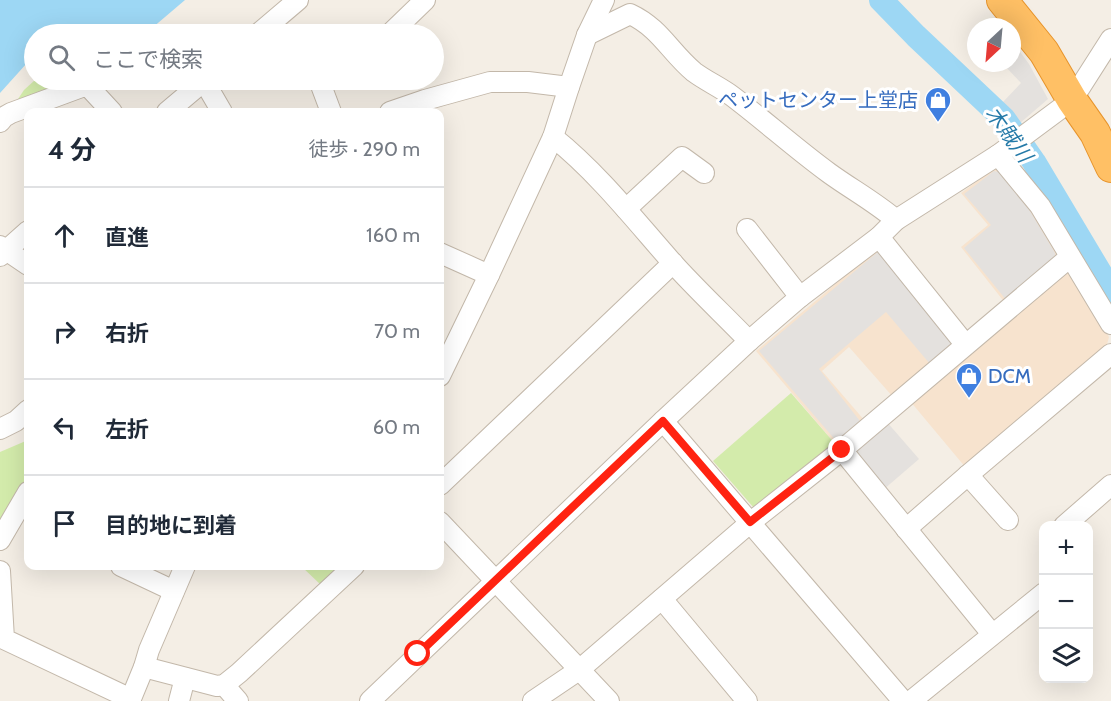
<!DOCTYPE html>
<html lang="ja">
<meta charset="utf-8">
<style>
:root{--surface:#fff;--page:#f6f6f7;--text:#1f2937;--muted:#747a83;--line:#e0e1e3}
body{margin:0;font-family:Cabin,"Noto Sans JP",sans-serif;background:var(--page);color:var(--text)}
.controls{position:absolute;right:18px;bottom:18px;display:grid;overflow:hidden;border-radius:12px;box-shadow:0 6px 24px #0002}
.controls button{width:54px;height:54px;display:grid;place-items:center;padding:0;border:0;border-bottom:2px solid var(--line);background:var(--surface);color:var(--text);font:30px sans-serif}
.compass{position:absolute;left:967px;top:18px;width:54px;height:54px;border-radius:50%;background:var(--surface);box-shadow:0 6px 24px #0002;rotate:206deg}
.stop{position:absolute;width:18px;height:18px;margin:-14px;border:4px solid #ff2311;border-radius:50%;background:#fff}
.stop.end{background:#ff2311;border-color:#fff;box-shadow:0 2px 6px #0008}
.list{margin:0;padding:0;list-style:none}
h2{display:flex;justify-content:space-between;align-items:center;height:78px;margin:0;padding:0 24px;font-size:26px}
h2 small{font-size:20px;font-weight:400;color:var(--muted)}
.list li{display:grid;grid-template-columns:39px 1fr auto;gap:18px;align-items:center;box-sizing:border-box;height:96px;padding:0 24px;border-top:2px solid var(--line)}
.list b{display:block;font-size:22px;white-space:nowrap}
.list em{font-size:20px;font-style:normal;color:var(--muted)}
.icon{flex:none;width:33px;height:33px;fill:none;stroke:currentColor;stroke-width:2;stroke-linecap:round;stroke-linejoin:round}
.map{position:relative;flex:none;width:1111px;height:701px;overflow:hidden}
.search{position:absolute;background:var(--surface);box-shadow:0 6px 24px #0002;left:24px;top:24px;width:420px;height:66px;display:flex;align-items:center;gap:15px;box-sizing:border-box;padding:0 21px;border-radius:33px;color:var(--muted);font-size:22px}
.panel{position:absolute;background:var(--surface);box-shadow:0 6px 24px #0002;left:24px;top:108px;width:420px;height:462px;border-radius:12px}
.map>svg:first-child{display:block}
.commercial{fill:#f7e3ce}
.green{fill:#d3ebab}
.parking{fill:#e4e1de}
.water{fill:#9dd7f4}
.lines{fill:none;stroke-linecap:round;stroke-linejoin:round}
.river{stroke:#9dd7f4;stroke-width:24}
.minor-casing{stroke:#c3b8aa;stroke-width:22}
.highway-casing{stroke:#e7942c;stroke-width:32}
.minor{stroke:#fff;stroke-width:20}
.highway{stroke:#ffc065;stroke-width:30}
.route{stroke:#ff2311;stroke-width:8}
.labels{text-anchor:middle;dominant-baseline:central;stroke-width:6;stroke-linejoin:round;paint-order:stroke}
.shop-label{font-size:20px;fill:#366cbe;stroke:#fff;text-anchor:end}
.water-label{font-size:21px;font-style:italic;fill:#257aa8;stroke:#fff}
</style>
<div class="map">
<svg width="1111" height="701" viewBox="0 0 1111 701">
<rect width="100%" height="100%" fill="#f4eee5"/>
<!-- commercial -->
<polygon class="commercial" points="994,169 1000,170 1032,209 1056,250 1066,271 1072,273 1109,337 1106,348 966,468 910,401 893,397 849,347 822,371 865,421 837,446 756,351 877,249 954,340 1013,313 961,247 988,225 961,193"/>
<!-- green -->
<g class="green">
<polygon points="35,80 85,80 12,108 24,90"/>
<polygon points="791,393 837,446 754,508 713,461"/>
<polygon points="28,440 28,479 7,520 0,529 0,452"/>
<polygon points="301,566 342,566 321,585"/>
</g>
<!-- parking -->
<g class="parking">
<polygon points="1012,41 1029,64 1048,99 1019,124 1002,103 1021,83 1002,63 1012,63"/>
<polygon points="994,171 999,172 1030,211 1055,253 1056,258 1007,301 964,248 991,225 964,194"/>
<polygon points="879,251 952,340 952,349 930,364 886,312 819,369 860,421 837,442 759,351"/>
<polygon points="886,421 919,459 883,490 854,454 855,446"/>
</g>
<!-- water -->
<polygon class="water" points="0,0 185,0 145,34 34,34 34,58 27,63 0,93"/>
<g class="lines">
<!-- river -->
<polyline class="river" points="881,0 916,36 1004,119 1034,162 1111,291"/>
<!-- minor casing -->
<g class="minor-casing">
<g id="minor">
<polyline points="392,32 425,0"/>
<polyline points="258,34 298,0"/>
<path d="M 587,35 L 630,14 C 660,28 670,52 694,72 C 706,81 720,87 732,96 C 765,121 796,149 829,173 C 851,189 875,202 896,220"/>
<polyline points="319,80 331,112"/>
<polyline points="204,81 222,112"/>
<polyline points="167,112 205,80"/>
<polyline points="390,112 425,100 490,82 528,82 569,87"/>
<polyline points="0,122 4,117 11,113 87,85 112,112"/>
<path d="M 553,137 C 598,173 634,219 671,261 C 696,289 723,314 749,341"/>
<polyline points="998,155 1040,206 1111,324"/>
<polyline points="626,209 682,157 704,173"/>
<polyline points="747,229 800,297"/>
<polyline points="879,237 965,344"/>
<polyline points="0,246 28,265"/>
<polyline points="440,253 489,275"/>
<polyline points="0,256 28,231"/>
<polyline points="440,376 489,275 553,137 569,87 587,35 604,0"/>
<polyline points="663,421 903,701"/>
<polyline points="0,429 16,421 28,410"/>
<polyline points="842,450 992,634"/>
<polyline points="968,475 1008,520"/>
<polyline points="440,485 673,263"/>
<polyline points="440,522 609,701"/>
<polyline points="1064,526 1111,485"/>
<polyline points="906,529 968,475 1111,354"/>
<polyline points="0,540 28,492"/>
<polyline points="121,566 174,591"/>
<polyline points="0,571 4,639 131,699"/>
<polyline points="662,599 747,701"/>
<polyline points="144,667 217,686 224,685 239,673 354,566"/>
<polyline points="224,685 238,701"/>
<polyline points="130,701 144,667 149,650 185,566"/>
<polyline points="179,701 185,678"/>
<polyline points="370,701 663,421 749,341 800,297 879,237 896,220 998,155 1072,100 1111,39"/>
<polyline points="533,701 579,670 751,522 842,450 1070,257"/>
<polyline points="911,701 1044,593"/>
</g>
</g>
<!-- highway casing -->
<g class="highway-casing">
<polyline id="highway" points="1002,0 1044,52 1072,100 1095,133 1111,167"/>
</g>
<!-- minor -->
<use href="#minor" class="minor"/>
<!-- highway -->
<use href="#highway" class="highway"/>
</g>
<g class="lines">
<!-- route -->
<polyline class="route" points="418,654 663,421 750,522 842,450"/>
</g>
<!-- icons -->
<defs>
<g id="shop-pin" transform="scale(1.35)"><path d="M0 17L-7.5 6A9.5 9.5 0 1 1 7.5 6Z" fill="#3f7fe0" stroke="#fff"/><path d="M-5-2.5h2.3a2.7 3.5 0 0 1 5.4 0H5L5.5 6h-11ZM-1.5-2.5h3a1.5 2.3 0 0 0-3 0Z" fill="#fff"/></g>
</defs>
<g fill-rule="evenodd">
<use href="#shop-pin" x="938" y="100"/>
<use href="#shop-pin" x="969" y="376"/>
</g>
<g class="labels">
<!-- shop labels -->
<g class="shop-label">
<text x="918" y="100">ペットセンター上堂店</text>
<text x="988" y="376" text-anchor="start">DCM</text>
</g>
<!-- water labels -->
<g class="water-label">
<text transform="translate(1009 134) rotate(54)">木賊川</text>
</g>
</g>
</svg>
<div class="controls">
<button>+</button>
<button>−</button>
<button><svg class="icon" aria-label="layers" viewBox="0 0 24 24"><path d="M12 4l9 5-9 5-9-5zM3 14l9 5 9-5"/></svg></button>
</div>
<svg class="compass" viewBox="-18 -18 36 36"><path d="M0-13l5 13h-10z" fill="#e53935"/><path d="M0 13l5-13h-10z" fill="#747a83"/></svg>
<div class="stop" style="left:418px;top:654px"></div>
<div class="stop end" style="left:842px;top:450px"></div>
<div class="search"><svg class="icon" aria-label="search" viewBox="0 0 24 24"><circle cx="10" cy="10" r="6"/><path d="M15 15l6 6"/></svg>ここで検索</div>
<section class="panel">
<h2>4 分<small>徒歩 · 290 m</small></h2>
<ul class="list">
<li><svg class="icon" aria-label="ahead" viewBox="0 0 24 24"><path d="M12 20V5M6 11l6-6 6 6"/></svg><div><b>直進</b></div><em>160 m</em></li>
<li><svg class="icon" aria-label="right" viewBox="0 0 24 24"><path d="M7 20v-9h11M14 6l5 5-5 5"/></svg><div><b>右折</b></div><em>70 m</em></li>
<li><svg class="icon" aria-label="left" viewBox="0 0 24 24"><path d="M17 20v-9H6M10 6l-5 5 5 5"/></svg><div><b>左折</b></div><em>60 m</em></li>
<li><svg class="icon" aria-label="arrive" viewBox="0 0 24 24"><path d="M6 21V4h12l-3 4 3 4H6"/></svg><div><b>目的地に到着</b></div></li>
</ul>
</section>
</div>
